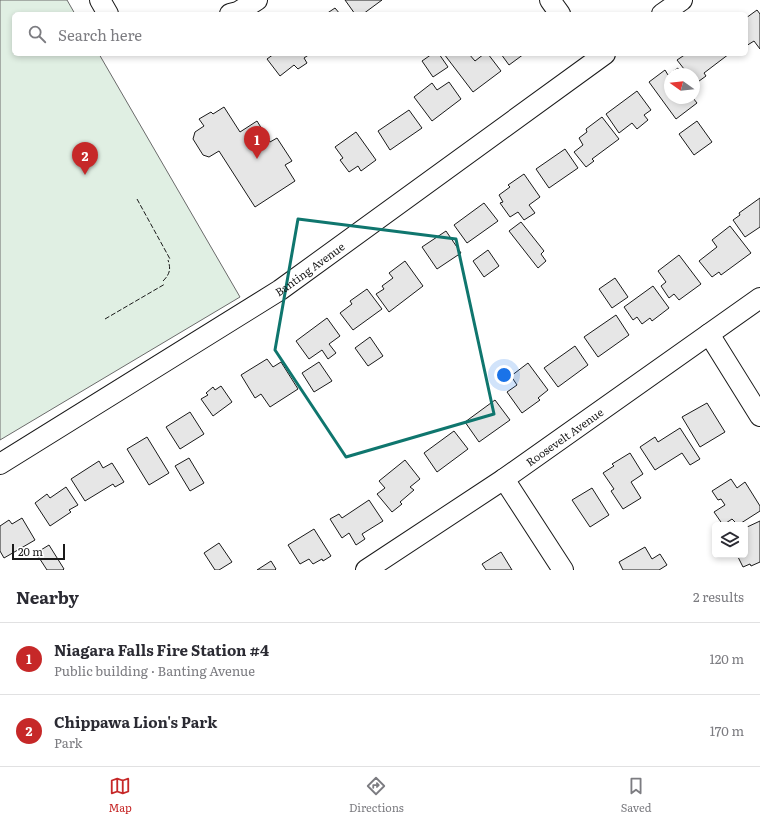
<!DOCTYPE html>
<meta charset="utf-8">
<style>
:root{--surface:#fff;--page:#f7f7f7;--text:#2b2b33;--muted:#7c7c81;--line:#e1e1e2;--accent:#c62828}
body{margin:0;font-family:Literata,serif;background:var(--page);color:var(--text)}
.controls{position:absolute;right:12px;bottom:12px;display:grid;overflow:hidden;border-radius:6px;box-shadow:0 2px 6px #0003}
.controls button{width:36px;height:36px;display:grid;place-items:center;padding:0;border:0;border-bottom:1px solid var(--line);background:var(--surface);color:var(--text);font:20px sans-serif}
.compass{position:absolute;left:664px;top:68px;width:36px;height:36px;border-radius:50%;background:var(--surface);box-shadow:0 2px 6px #0003;rotate:285deg}
.scale{position:absolute;left:12px;bottom:10px;width:53px;box-sizing:border-box;padding-left:4px;border:2px solid #1a1a1a;border-top:0;font-size:11px;line-height:14px;white-space:nowrap;color:#1a1a1a;-webkit-text-stroke:3px #fff;paint-order:stroke}
.you{position:absolute;left:504px;top:375px;width:14px;height:14px;margin:-10px;border:3px solid #fff;border-radius:50%;background:#1a73e8;box-shadow:0 0 0 6px #1a73e833}
.badge{display:grid;place-items:center;width:26px;height:26px;border-radius:50%;background:var(--accent);color:#fff;font-size:13px;font-weight:700}
.pin{position:absolute;translate:-50% -33px;filter:drop-shadow(0 1px 2px #0008)}
.pin::after{content:'';position:absolute;top:21px;width:14px;height:12px;background:inherit;clip-path:polygon(0 0,100% 0,50% 100%)}
.list{margin:0;padding:0;list-style:none}
h2{display:flex;justify-content:space-between;align-items:center;height:52px;margin:0;padding:0 16px;font-size:17px}
h2 small{font-size:13px;font-weight:400;color:var(--muted)}
.list li{display:grid;grid-template-columns:26px 1fr auto;gap:12px;align-items:center;box-sizing:border-box;height:72px;padding:0 16px;border-top:1px solid var(--line)}
.list b{display:block;font-size:15px;white-space:nowrap}
.list p{margin:0;font-size:13px;white-space:nowrap;color:var(--muted)}
.list em{font-size:13px;font-style:normal;color:var(--muted)}
.icon{flex:none;width:22px;height:22px;fill:none;stroke:currentColor;stroke-width:2;stroke-linecap:round;stroke-linejoin:round}
.map{position:relative;flex:none;width:760px;height:570px;overflow:hidden}
.search{position:absolute;background:var(--surface);box-shadow:0 2px 6px #0003;left:12px;right:12px;top:12px;height:44px;display:flex;align-items:center;gap:10px;box-sizing:border-box;padding:0 14px;border-radius:6px;color:var(--muted);font-size:15px}
.sheet{height:196px;background:var(--surface)}
nav{display:flex;justify-content:space-around;align-items:center;box-sizing:border-box;height:56px;border-top:1px solid var(--line);background:var(--surface);font-size:11px;color:var(--muted)}
nav a{display:grid;justify-items:center;gap:2px}
nav .on{color:var(--accent)}
.map>svg:first-child{display:block}
.green{fill:#e0efe3;stroke:#6a6a6a}
.building{fill:#e6e6e6;stroke:#1a1a1a}
.lines{fill:none;stroke-linecap:round;stroke-linejoin:round}
.minor-casing{stroke:#1a1a1a;stroke-width:22}
.minor{stroke:#fff;stroke-width:20}
.fence{stroke:#1a1a1a;stroke-width:1;stroke-dasharray:5 2;stroke-linecap:butt}
.marked{fill:none;stroke:#0f766e;stroke-width:3;stroke-linejoin:round}
.labels{text-anchor:middle;dominant-baseline:central;stroke-width:3;stroke-linejoin:round;paint-order:stroke}
.street-label{font-size:11px;fill:#1a1a1a;stroke:#fff}
</style>
<div class="map">
<svg width="760" height="570" viewBox="0 0 760 570">
<rect width="100%" height="100%" fill="#fff"/>
<!-- green -->
<polygon class="green" points="0,0 67,0 75,14 14,14 14,54 99,54 240,297 0,440"/>
<!-- building -->
<g class="building">
<polygon points="345,0 382,0 363,14 355,14"/>
<polygon points="335,8 340,14 326,14"/>
<polygon points="757,10 760,14 760,49 754,41 746,46 746,18"/>
<polygon points="274,54 310,54 304,58 307,63 298,69 294,65 280,76 267,59"/>
<polygon points="432,54 439,54 448,67 433,77 422,61"/>
<polygon points="444,54 469,54 475,61 484,54 488,54 501,71 473,92"/>
<polygon points="501,54 524,54 509,65"/>
<polygon points="686,54 729,54 704,73 706,76 695,84 694,74 688,74 677,60"/>
<polygon points="678,68 682,74 670,74 670,98 693,98 697,103 676,119 649,82 665,70 668,75"/>
<polygon points="449,82 461,99 432,121 414,97 432,83 437,90"/>
<polygon points="637,91 651,110 644,115 648,120 637,129 632,123 619,133 606,114"/>
<polygon points="224,107 240,132 257,121 270,142 277,138 292,161 285,165 295,181 255,207 219,151 209,157 203,155 193,139 195,132 204,126 199,119 211,112 213,114"/>
<polygon points="409,110 422,128 390,150 378,131"/>
<polygon points="602,117 619,139 592,159 594,161 586,167 574,152 583,145 579,138 587,132 586,129"/>
<polygon points="697,121 712,142 694,155 679,134"/>
<polygon points="356,132 376,160 361,171 358,166 349,172 340,160 343,158 335,147"/>
<polygon points="565,149 578,168 549,188 536,169"/>
<polygon points="524,174 540,197 529,205 535,213 524,220 518,212 510,217 500,203 503,202 499,195 510,187 508,185"/>
<polygon points="760,198 760,227 745,237 733,220 740,215 739,213"/>
<polygon points="484,203 498,221 467,243 454,225"/>
<polygon points="521,222 544,251 541,254 546,261 538,268 509,231"/>
<polygon points="730,226 751,253 721,275 719,272 712,277 699,261 717,247 712,240"/>
<polygon points="446,231 461,253 437,269 422,247"/>
<polygon points="488,250 499,266 484,277 473,261"/>
<polygon points="679,255 701,284 679,300 674,294 669,298 661,286 666,282 658,271"/>
<polygon points="405,261 423,286 389,312 376,294 384,289 382,286 393,278 389,273"/>
<polygon points="615,278 628,297 612,308 599,289"/>
<polygon points="653,286 669,308 652,321 650,318 642,324 637,317 633,320 624,307"/>
<polygon points="367,289 382,309 353,330 340,313 352,304 350,301"/>
<polygon points="616,315 629,335 598,357 584,337"/>
<polygon points="327,318 340,336 329,344 336,353 328,359 322,350 309,359 296,341"/>
<polygon points="370,337 383,356 368,366 355,348"/>
<polygon points="575,346 588,365 558,387 544,368"/>
<polygon points="267,359 273,367 281,362 298,389 270,407 261,394 255,398 241,375"/>
<polygon points="319,362 332,381 314,392 302,373"/>
<polygon points="528,363 548,390 538,398 540,400 522,413 507,392 517,385 511,376"/>
<polygon points="221,386 232,402 213,416 201,399 208,395 206,393 213,387 215,390"/>
<polygon points="495,400 510,420 479,442 465,422"/>
<polygon points="707,403 725,432 700,447 682,417"/>
<polygon points="190,412 204,434 180,449 166,427"/>
<polygon points="680,428 700,459 690,465 682,453 655,470 640,447 655,437 658,442"/>
<polygon points="454,431 468,449 437,472 424,453"/>
<polygon points="147,437 169,473 149,485 127,449"/>
<polygon points="630,453 643,474 631,482 641,498 623,509 611,491 614,489 603,473 614,466 612,464"/>
<polygon points="189,458 204,483 190,491 175,466"/>
<polygon points="405,460 420,479 410,487 414,490 400,502 402,504 392,512 377,494 385,488 379,481"/>
<polygon points="99,461 103,468 112,463 124,482 115,487 113,484 85,501 71,479"/>
<polygon points="731,479 737,488 745,482 760,506 760,511 738,525 732,519 723,525 714,512 725,505 721,499 718,500 712,491"/>
<polygon points="66,487 78,505 69,510 71,512 50,526 35,503 47,494 50,498"/>
<polygon points="592,488 609,515 590,527 572,500"/>
<polygon points="369,500 383,521 362,534 365,539 356,545 349,533 342,538 330,519 339,514 342,518"/>
<polygon points="22,518 35,540 4,558 0,551 0,526 9,520 12,524"/>
<polygon points="760,521 760,562 751,566 750,564 743,567 737,555 745,555 745,528"/>
<polygon points="314,529 331,556 323,561 322,559 313,564 309,559 300,564 288,545"/>
<polygon points="219,543 232,562 219,570 215,570 204,553"/>
<polygon points="49,545 64,569 63,570 47,570 36,553"/>
<polygon points="645,547 652,559 660,554 667,565 659,570 623,570 619,562"/>
<polygon points="501,552 512,570 486,570 482,564"/>
<polygon points="271,561 276,569 275,570 257,570"/>
</g>
<g class="lines">
<!-- minor casing -->
<g class="minor-casing">
<g id="minor">
<polyline points="100,0 108,14"/>
<polyline points="550,0 560,14"/>
<polyline points="230,14 238,12 257,0"/>
<polyline points="662,14 682,0"/>
<polyline points="709,334 760,416"/>
<path id="s1" d="M 0,464 L 280,290 L 605,54"/>
<polyline points="504,479 563,570"/>
<path id="s2" d="M 366,570 L 504,479 L 760,298"/>
</g>
</g>
<!-- minor -->
<use href="#minor" class="minor"/>
<!-- fence -->
<g class="fence">
<polyline points="137,199 170,259"/>
<path d="M 163,281 C 170,274 171,269 168,260"/>
<polyline points="105,319 165,284"/>
</g>
</g>
<!-- marked area -->
<path class="marked" d="M 298,219 L 456,239 L 494,414 L 346,457 L 275,350 Z"/>
<g class="labels">
<!-- street labels -->
<g class="street-label">
<text stroke="none"><textPath href="#s1" startOffset="366">Banting Avenue</textPath></text>
<text stroke="none"><textPath href="#s2" startOffset="239">Roosevelt Avenue</textPath></text>
</g>
</g>
</svg>
<div class="controls">
<button><svg class="icon" aria-label="layers" viewBox="0 0 24 24"><path d="M12 4l9 5-9 5-9-5zM3 14l9 5 9-5"/></svg></button>
</div>
<svg class="compass" viewBox="-18 -18 36 36"><path d="M0-13l5 13h-10z" fill="#e53935"/><path d="M0 13l5-13h-10z" fill="#7c7c81"/></svg>
<div class="scale">20 m</div>
<div class="you"></div>
<div class="pin badge" style="left:257px;top:159px">1</div>
<div class="pin badge" style="left:85px;top:175px">2</div>
<div class="search"><svg class="icon" aria-label="search" viewBox="0 0 24 24"><circle cx="10" cy="10" r="6"/><path d="M15 15l6 6"/></svg>Search here</div>
</div>
<section class="sheet">
<h2>Nearby<small>2 results</small></h2>
<ul class="list">
<li><span class="badge">1</span><div><b>Niagara Falls Fire Station #4</b><p>Public building · Banting Avenue</p></div><em>120 m</em></li>
<li><span class="badge">2</span><div><b>Chippawa Lion's Park</b><p>Park</p></div><em>170 m</em></li>
</ul>
</section>
<nav>
<a class="on"><svg class="icon" aria-label="map" viewBox="0 0 24 24"><path d="M3 6l6-2 6 2 6-2v14l-6 2-6-2-6 2zM9 4v14M15 6v14"/></svg>Map</a>
<a><svg class="icon" aria-label="directions" viewBox="0 0 24 24"><path d="M12 3l9 9-9 9-9-9zM9 14v-3h6M13 9l2 2-2 2"/></svg>Directions</a>
<a><svg class="icon" aria-label="saved" viewBox="0 0 24 24"><path d="M7 4h10v16l-5-4-5 4z"/></svg>Saved</a>
</nav>
